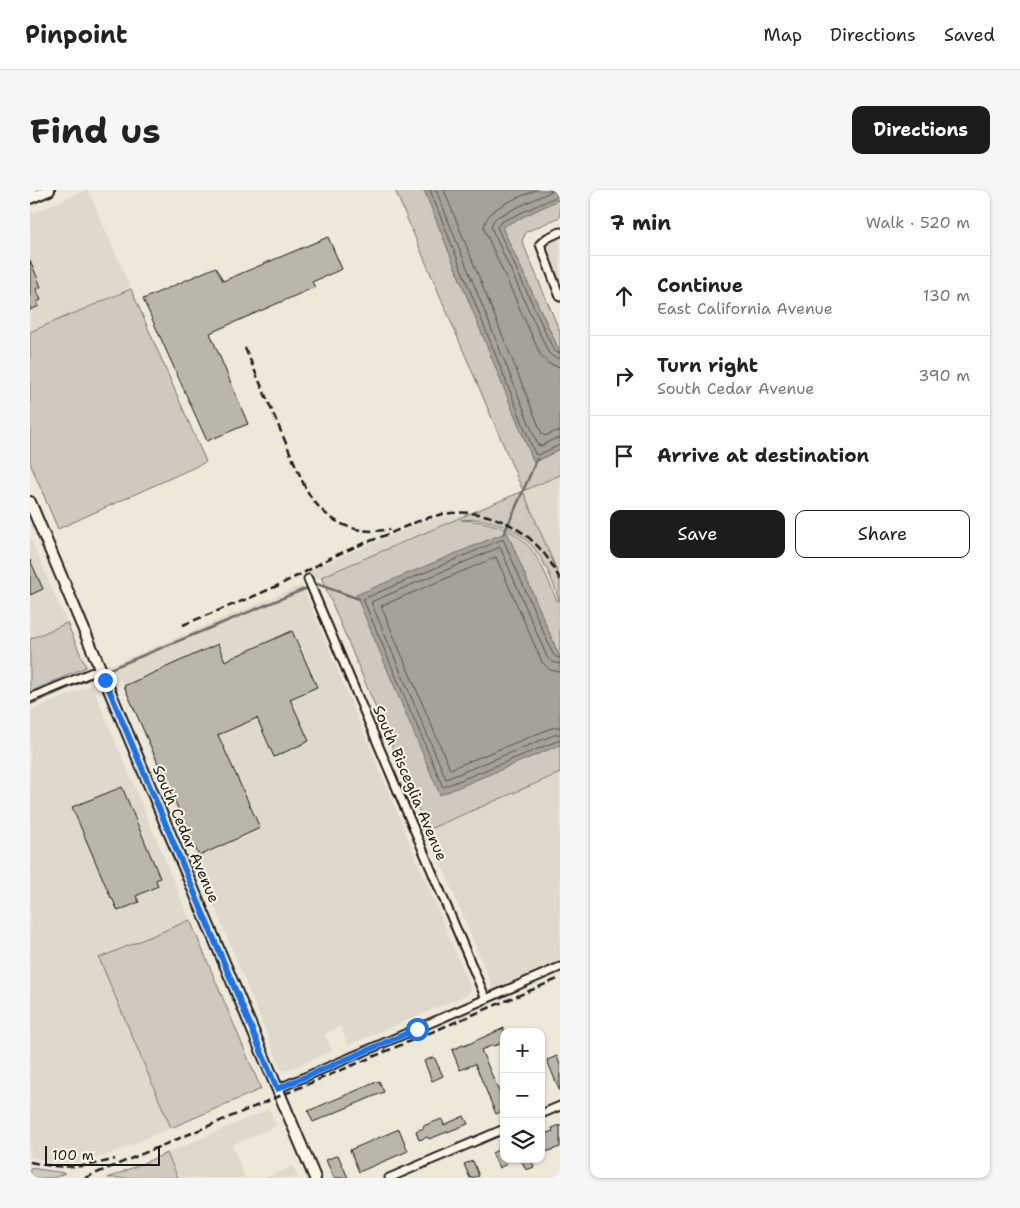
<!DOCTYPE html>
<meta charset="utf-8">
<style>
:root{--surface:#fff;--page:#f6f6f6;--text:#222;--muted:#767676;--line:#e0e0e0;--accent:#1c1c1c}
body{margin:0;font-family:"Shantell Sans",sans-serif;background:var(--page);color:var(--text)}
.controls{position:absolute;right:15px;bottom:15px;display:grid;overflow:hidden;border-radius:10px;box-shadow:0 1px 4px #0004}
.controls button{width:45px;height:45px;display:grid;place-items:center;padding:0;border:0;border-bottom:1px solid var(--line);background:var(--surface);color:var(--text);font:25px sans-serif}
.scale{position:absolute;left:15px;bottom:12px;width:115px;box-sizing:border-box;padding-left:5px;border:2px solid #1c1c1c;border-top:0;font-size:14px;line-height:18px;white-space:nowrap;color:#1c1c1c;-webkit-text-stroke:4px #fcf5e5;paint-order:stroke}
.stop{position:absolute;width:15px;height:15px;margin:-11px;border:4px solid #1a73e8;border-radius:50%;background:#fff}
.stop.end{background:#1a73e8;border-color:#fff;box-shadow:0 1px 5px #0008}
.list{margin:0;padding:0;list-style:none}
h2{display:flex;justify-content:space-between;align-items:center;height:65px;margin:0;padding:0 20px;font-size:21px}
h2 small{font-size:16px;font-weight:400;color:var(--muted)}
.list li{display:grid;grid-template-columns:32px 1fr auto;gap:15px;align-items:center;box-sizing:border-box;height:80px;padding:0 20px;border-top:1px solid var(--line)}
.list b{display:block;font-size:19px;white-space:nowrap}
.list p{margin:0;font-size:16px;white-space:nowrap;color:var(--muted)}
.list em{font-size:16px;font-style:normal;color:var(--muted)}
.actions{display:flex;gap:10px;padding:15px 20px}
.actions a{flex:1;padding:11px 0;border:1px solid var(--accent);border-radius:10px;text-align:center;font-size:18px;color:var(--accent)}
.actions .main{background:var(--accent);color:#fff}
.icon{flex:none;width:28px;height:28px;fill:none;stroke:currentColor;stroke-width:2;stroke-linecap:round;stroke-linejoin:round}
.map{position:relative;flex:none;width:530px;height:988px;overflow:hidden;border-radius:10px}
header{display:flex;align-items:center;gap:30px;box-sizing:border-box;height:70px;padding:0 25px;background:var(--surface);border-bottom:1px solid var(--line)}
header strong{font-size:24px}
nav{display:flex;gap:28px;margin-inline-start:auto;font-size:18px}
.intro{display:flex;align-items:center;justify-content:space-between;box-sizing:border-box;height:120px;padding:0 30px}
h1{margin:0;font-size:35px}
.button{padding:12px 22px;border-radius:10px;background:var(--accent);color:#fff;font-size:18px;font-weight:700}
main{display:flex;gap:30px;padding:0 30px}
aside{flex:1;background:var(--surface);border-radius:10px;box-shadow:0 1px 4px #0004}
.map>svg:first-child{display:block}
.built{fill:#ded9cb}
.green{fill:#cfcabd;stroke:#76736c;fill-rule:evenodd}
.water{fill:#a7a299;stroke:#6f6c67}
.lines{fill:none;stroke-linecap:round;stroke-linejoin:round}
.shore{stroke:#54524e;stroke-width:1}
.stream{stroke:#6f6c67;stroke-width:2.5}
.building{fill:#bab6aa;stroke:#1c1c1c}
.minor-casing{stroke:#1c1c1c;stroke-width:11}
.secondary-casing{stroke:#1c1c1c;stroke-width:14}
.minor{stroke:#fcf5e5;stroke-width:7}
.secondary{stroke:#fcf5e5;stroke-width:10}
.rail{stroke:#1c1c1c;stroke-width:2.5;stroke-dasharray:8 4;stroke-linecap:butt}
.route{stroke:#1a73e8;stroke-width:6}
.labels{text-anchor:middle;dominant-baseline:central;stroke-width:4;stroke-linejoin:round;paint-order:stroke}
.street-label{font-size:15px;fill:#1c1c1c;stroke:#fcf5e5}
</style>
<header>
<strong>Pinpoint</strong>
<nav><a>Map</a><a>Directions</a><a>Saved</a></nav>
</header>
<div class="intro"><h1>Find us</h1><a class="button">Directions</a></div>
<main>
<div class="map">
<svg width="530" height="988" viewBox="0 0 530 988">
<rect width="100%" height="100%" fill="#eee8d9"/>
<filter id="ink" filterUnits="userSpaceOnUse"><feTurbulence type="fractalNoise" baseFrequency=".02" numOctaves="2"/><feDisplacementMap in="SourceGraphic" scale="10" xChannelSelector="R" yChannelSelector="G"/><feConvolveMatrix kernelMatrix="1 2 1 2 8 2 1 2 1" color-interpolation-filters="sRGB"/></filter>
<g filter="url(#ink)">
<!-- built -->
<g class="built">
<polygon points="57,0 58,0 101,99 0,142 0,24"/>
<polygon points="530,47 530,106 509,56"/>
<polygon points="530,285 530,388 493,301"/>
<polygon points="437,325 281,391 277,381 395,331 417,326"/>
<polygon points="0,347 37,433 0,449"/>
<polygon points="272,395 441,799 439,804 318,855 311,837 295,844 302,861 255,881 251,879 94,496 82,475"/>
<polygon points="62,495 160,730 70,768 141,938 72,967 49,972 22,972 0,967 0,521"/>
<polygon points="530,583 530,773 464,801 397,640"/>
<polygon points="239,919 246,936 202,955 215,988 148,988 137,963"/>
<polygon points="263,976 268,988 234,988"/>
</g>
<!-- green -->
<g class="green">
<path d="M 365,0 L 530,0 L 530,27 L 496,42 L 492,51 L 530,142 L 530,285 L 493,301 L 530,388 L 530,583 L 397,640 L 291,387 L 493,301 ZM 445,329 C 496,334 515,366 529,410 L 527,411 C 506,358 493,333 431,330 Z"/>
<polygon points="101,99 176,272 28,339 0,273 0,142"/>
<polygon points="37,433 56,477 0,502 0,449"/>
<polygon points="160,730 231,899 141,938 69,768"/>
<polygon points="137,963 148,988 78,988"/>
<polygon points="0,978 35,983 24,988 0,988"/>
</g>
<!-- water -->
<g class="water">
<polygon points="394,0 530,0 530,9 472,37 530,162 530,259 504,273"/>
<polygon points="477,342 530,468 530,555 410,605 326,405"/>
</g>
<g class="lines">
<!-- shore -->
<g class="shore">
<polyline points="400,0 505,264 508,265 530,255"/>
<polyline points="406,0 508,255 511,256 524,249 530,248"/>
<polyline points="414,0 512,244 515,246 524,242 530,241"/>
<path d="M 506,0 C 489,8 454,17 454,39 L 511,166 L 519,174 L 530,177"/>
<polyline points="524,0 467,27 463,31 461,37 518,162 523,167 530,169"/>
<polyline points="530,5 471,32 467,37 523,159 526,162 530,163"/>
<polyline points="530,468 526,467 523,464 473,349 333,409 413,597 530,550"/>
<polyline points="530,474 522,472 517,467 470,357 341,412 416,589 524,545 530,544"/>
<polyline points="530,482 520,480 512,472 466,367 351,416 420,579 522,538 530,537"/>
</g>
<!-- stream -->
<g class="stream">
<polyline points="474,344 507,269"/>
<polyline points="75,481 287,394 329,409"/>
<polyline points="0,514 70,484"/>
</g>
</g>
<!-- building -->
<g class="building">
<polygon points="298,47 312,79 282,92 285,97 180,143 218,234 177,251 113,109 186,77 193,91"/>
<polygon points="0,70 11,97 6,99 11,110 7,112 9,116 0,120"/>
<polygon points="0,370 13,399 0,405"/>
<polygon points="262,441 287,497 260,509 279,551 244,567 227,528 188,545 230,638 169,666 94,496 188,454 195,471"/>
<polygon points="92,597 130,688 126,690 128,696 106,706 109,712 88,721 82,708 81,708 42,617"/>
<polygon points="474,838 474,852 464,856 463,855 451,860 474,913 474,920 466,924 445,874 430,880 422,860 433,855 434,856"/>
<polygon points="527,866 530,875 530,902 517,870"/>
<polygon points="404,867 413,886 402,891 394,871"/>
<polygon points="349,891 354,902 283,932 278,921"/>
<polygon points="434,926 438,934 399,949 398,947 389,950 386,941 394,938 393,936 412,929 414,935"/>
<polygon points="530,935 530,957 516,962 511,950 511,945 523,941 522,938"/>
<polygon points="369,939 378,961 329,982 320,960"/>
<polygon points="470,959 477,974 469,978 462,963"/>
<polygon points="308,965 318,988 304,988 296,970"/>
<polygon points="491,969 501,969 504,977 496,980"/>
<polygon points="443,971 449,986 440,988 434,974"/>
</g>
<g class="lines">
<!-- minor casing -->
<g class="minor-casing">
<g id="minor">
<polyline points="530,42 517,48 510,54 530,107"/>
<polyline points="278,389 456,809"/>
<polyline points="0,508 70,479"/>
<polyline points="247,899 530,777"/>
<polyline points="511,924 530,916"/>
<polyline points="359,988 474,939"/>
</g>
</g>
<!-- secondary casing -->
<g class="secondary-casing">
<g id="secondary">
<polyline points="0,8 19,0"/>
<polyline points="0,312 285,988"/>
</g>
</g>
<!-- minor -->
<use href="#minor" class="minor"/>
<!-- secondary -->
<use href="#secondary" class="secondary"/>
<!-- rail -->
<g class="rail">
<path d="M 215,158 L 274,295 C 291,329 322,347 360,339"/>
<path d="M 153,435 C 190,419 229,406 265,387 C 276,382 287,375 298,369 C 319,359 340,351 361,343 C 381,334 400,325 422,323 C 470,319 511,347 530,390"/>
<path d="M 0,972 C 32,979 54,978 85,969"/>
<polyline points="55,988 530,788"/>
</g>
</g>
</g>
<g class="lines" filter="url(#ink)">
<!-- route -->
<polyline class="route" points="75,490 247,899 387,839"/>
</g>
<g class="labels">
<!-- street labels -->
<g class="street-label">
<text transform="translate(380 593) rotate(67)">South Bisceglia Avenue</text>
<text transform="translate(156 644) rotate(67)">South Cedar Avenue</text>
</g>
</g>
</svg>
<div class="controls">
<button>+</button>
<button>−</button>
<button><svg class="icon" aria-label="layers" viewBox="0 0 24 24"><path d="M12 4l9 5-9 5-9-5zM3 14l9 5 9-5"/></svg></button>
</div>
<div class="scale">100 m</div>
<div class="stop" style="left:387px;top:839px"></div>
<div class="stop end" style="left:75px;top:490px"></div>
</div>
<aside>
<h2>7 min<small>Walk · 520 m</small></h2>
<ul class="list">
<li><svg class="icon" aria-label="ahead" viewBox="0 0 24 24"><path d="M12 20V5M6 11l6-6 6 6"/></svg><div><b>Continue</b><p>East California Avenue</p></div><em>130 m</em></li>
<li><svg class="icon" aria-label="right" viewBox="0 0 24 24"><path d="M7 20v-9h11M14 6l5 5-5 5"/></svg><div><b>Turn right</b><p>South Cedar Avenue</p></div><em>390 m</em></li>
<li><svg class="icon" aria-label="arrive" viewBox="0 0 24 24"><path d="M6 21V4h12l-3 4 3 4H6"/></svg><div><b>Arrive at destination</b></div></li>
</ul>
<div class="actions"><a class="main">Save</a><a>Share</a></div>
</aside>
</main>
